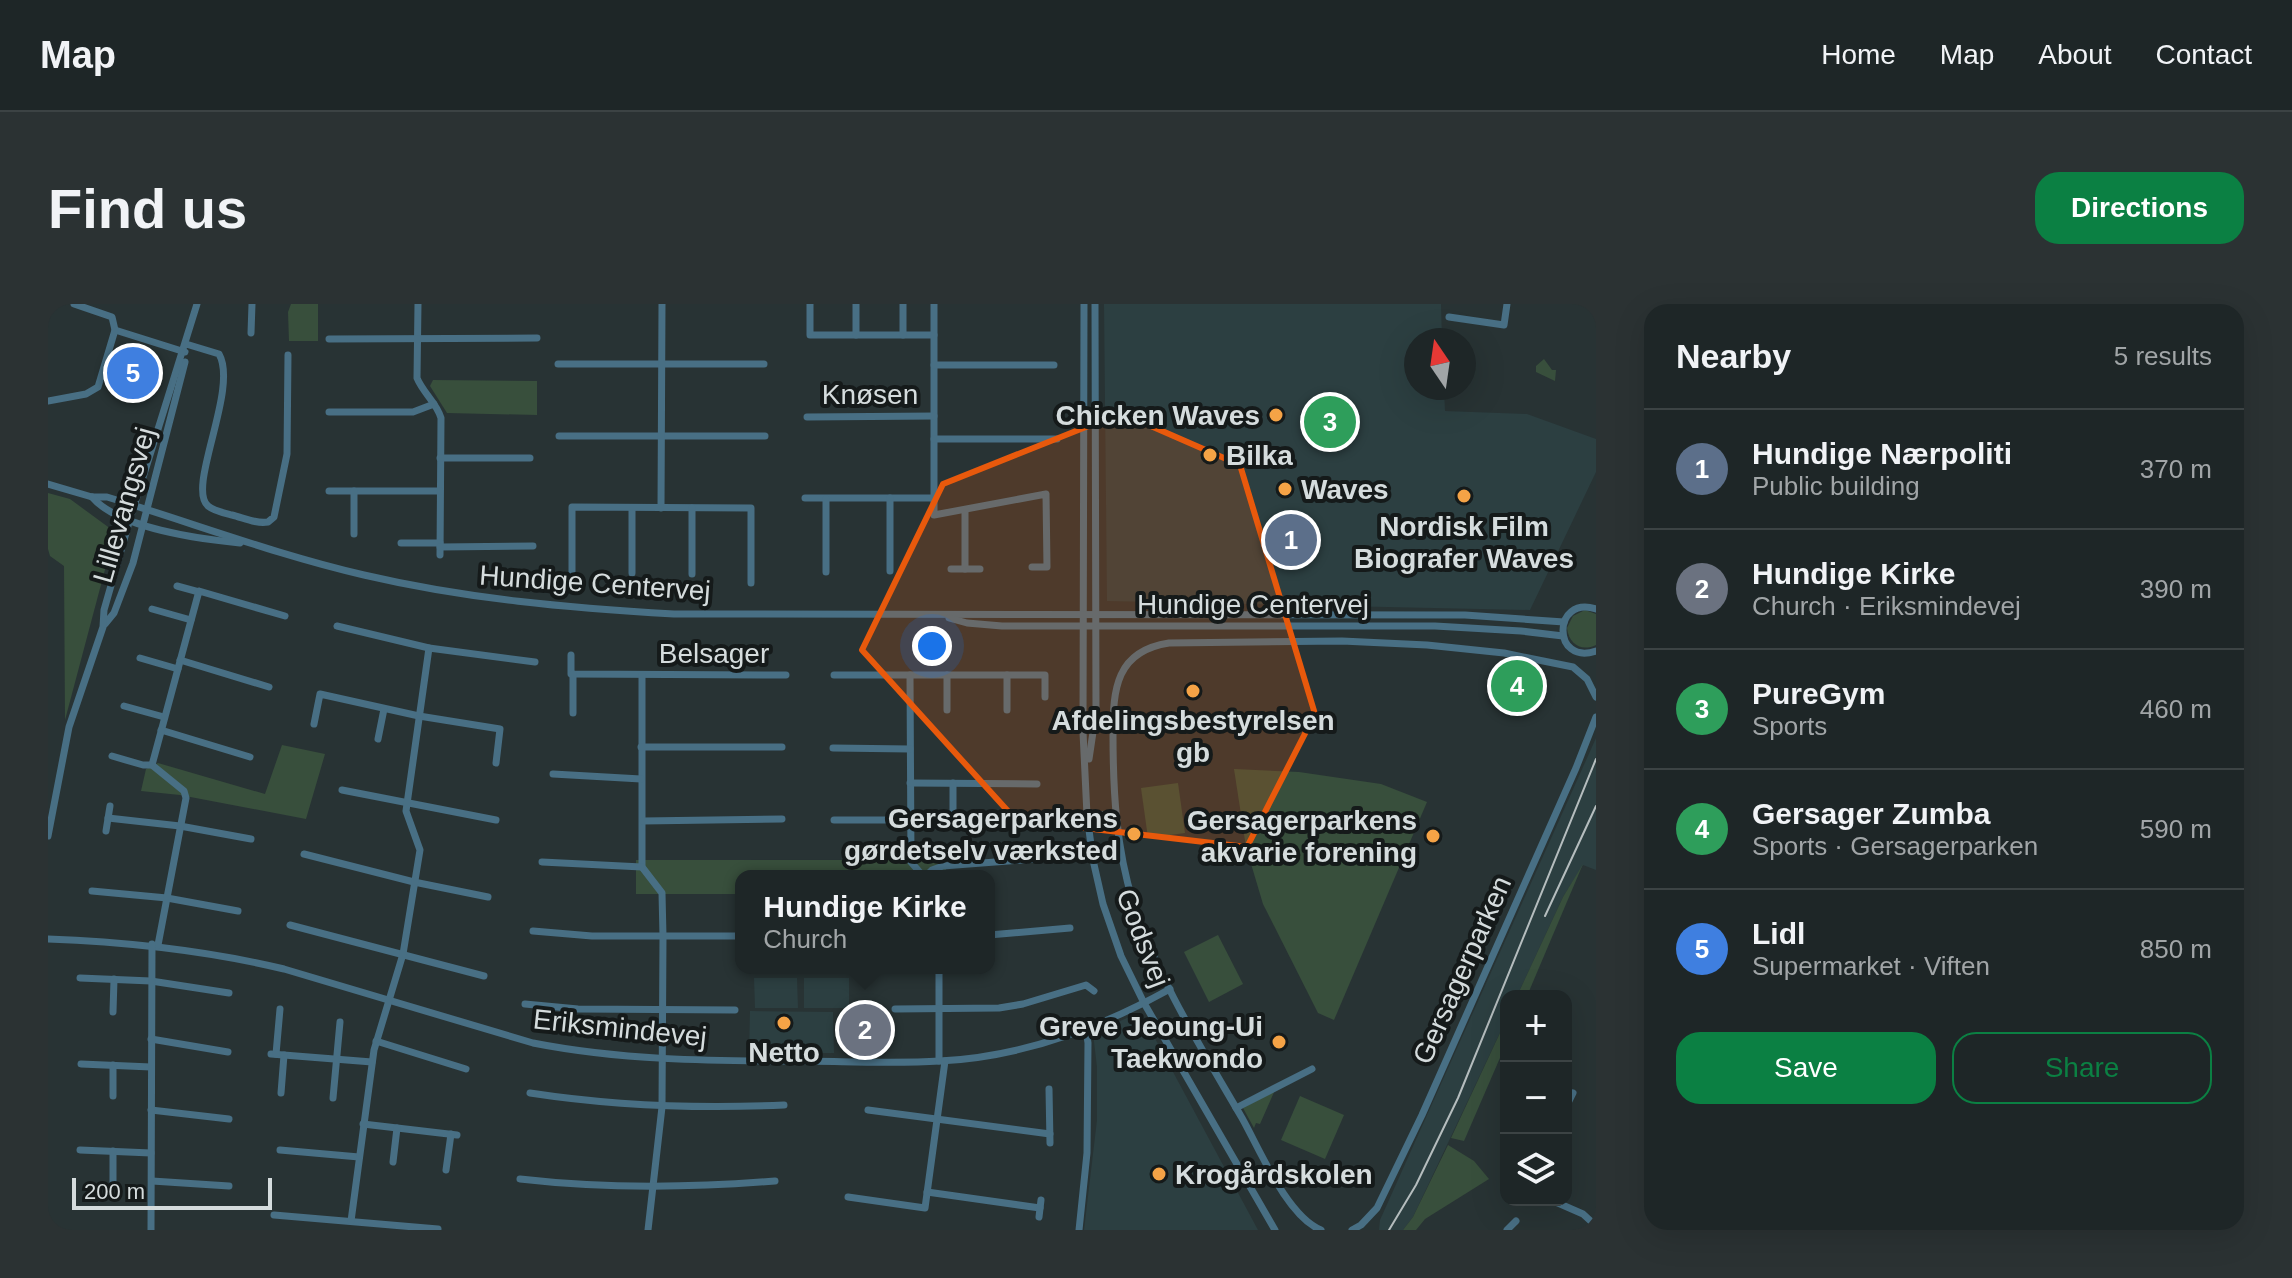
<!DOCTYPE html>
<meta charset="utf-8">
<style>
:root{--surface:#1e2627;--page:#2b3233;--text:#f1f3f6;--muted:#a1a5a7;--line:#3c4344;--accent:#0b8043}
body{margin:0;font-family:Arial,sans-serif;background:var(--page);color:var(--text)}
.controls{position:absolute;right:24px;bottom:24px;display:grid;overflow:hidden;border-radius:16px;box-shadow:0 8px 32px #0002}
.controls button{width:72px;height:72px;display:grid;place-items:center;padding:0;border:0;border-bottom:2px solid var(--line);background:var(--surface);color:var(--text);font:40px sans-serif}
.compass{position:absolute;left:1356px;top:24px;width:72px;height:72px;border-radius:50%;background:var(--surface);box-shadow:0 8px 32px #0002;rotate:347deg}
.scale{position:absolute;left:24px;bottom:20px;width:200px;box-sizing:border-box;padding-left:8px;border:4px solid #d5dcdd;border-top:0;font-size:22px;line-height:28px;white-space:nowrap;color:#d5dcdd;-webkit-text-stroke:6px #151a1a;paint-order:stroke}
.you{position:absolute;left:884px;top:342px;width:28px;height:28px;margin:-20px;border:6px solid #fff;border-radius:50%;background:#1a73e8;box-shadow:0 0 0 12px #1a73e833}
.badge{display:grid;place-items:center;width:52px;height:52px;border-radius:50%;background:var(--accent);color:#fff;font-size:26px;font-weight:700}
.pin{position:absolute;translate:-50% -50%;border:4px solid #fff;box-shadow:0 2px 8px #0006}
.popup{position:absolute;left:687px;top:566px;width:260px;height:104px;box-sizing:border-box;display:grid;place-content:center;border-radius:16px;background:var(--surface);filter:drop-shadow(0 2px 6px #0005);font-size:26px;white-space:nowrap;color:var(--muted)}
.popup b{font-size:30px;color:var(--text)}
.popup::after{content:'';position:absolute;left:50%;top:100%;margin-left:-16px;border:16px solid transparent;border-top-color:var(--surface)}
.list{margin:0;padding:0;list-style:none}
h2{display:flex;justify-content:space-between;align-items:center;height:104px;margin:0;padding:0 32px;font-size:34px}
h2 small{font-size:26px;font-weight:400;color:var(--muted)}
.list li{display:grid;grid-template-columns:52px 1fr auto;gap:24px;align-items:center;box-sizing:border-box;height:120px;padding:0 32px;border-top:2px solid var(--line)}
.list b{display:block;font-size:30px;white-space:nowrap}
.list p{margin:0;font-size:26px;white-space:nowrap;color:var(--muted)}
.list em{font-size:26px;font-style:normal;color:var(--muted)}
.actions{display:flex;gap:16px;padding:24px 32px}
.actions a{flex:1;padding:18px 0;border:2px solid var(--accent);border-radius:24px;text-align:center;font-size:28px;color:var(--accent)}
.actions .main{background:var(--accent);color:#fff}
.icon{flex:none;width:44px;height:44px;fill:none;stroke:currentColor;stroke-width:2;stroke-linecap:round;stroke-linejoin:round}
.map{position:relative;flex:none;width:1548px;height:926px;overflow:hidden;border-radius:24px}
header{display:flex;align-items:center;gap:48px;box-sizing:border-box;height:112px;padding:0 40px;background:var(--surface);border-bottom:2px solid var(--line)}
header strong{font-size:38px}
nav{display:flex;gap:44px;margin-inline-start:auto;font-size:28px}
.intro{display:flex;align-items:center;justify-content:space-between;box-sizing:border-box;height:192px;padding:0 48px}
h1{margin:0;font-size:56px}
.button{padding:20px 36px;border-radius:24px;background:var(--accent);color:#fff;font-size:28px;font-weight:700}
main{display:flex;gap:48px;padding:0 48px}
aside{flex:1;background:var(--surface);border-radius:24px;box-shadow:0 8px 32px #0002}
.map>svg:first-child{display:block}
.built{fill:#2c3f41}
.green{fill:#384f3c}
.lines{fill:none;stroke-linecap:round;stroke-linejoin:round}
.minor{stroke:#486f84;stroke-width:7}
.tram{stroke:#b5bdbe;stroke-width:2}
.marked{fill:#e8590c;fill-opacity:0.2;stroke:#e8590c;stroke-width:6;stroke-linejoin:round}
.poi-dot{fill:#f5a346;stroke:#151a1a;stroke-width:3}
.labels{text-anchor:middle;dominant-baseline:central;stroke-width:8;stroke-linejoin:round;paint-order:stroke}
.street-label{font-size:28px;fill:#d5dcdd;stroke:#151a1a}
.poi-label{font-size:28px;font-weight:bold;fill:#d5dcdd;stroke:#151a1a;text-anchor:end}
</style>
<header>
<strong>Map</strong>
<nav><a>Home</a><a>Map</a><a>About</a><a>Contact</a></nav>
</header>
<div class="intro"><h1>Find us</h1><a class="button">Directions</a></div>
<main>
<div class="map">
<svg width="1548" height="926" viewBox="0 0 1548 926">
<rect width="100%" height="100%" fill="#283334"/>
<!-- built -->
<g class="built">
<polygon points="1056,0 1393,0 1394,36 1368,36 1368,84 1396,84 1397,107 1479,110 1548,135 1548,168 1482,306 1059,297"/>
<polygon points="1548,434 1548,566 1535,561 1515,593 1469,692 1458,692 1458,716 1365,913 1355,926 1331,926 1332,916"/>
<polygon points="706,674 749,674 750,704 707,704"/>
<rect x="756" y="674" width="45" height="30"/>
<polygon points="702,707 785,708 786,749 701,749"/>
<polygon points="1088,710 1096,714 1210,926 1036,926 1049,816 1049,763 1045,729"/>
</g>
<!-- green -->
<g class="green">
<polygon points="243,0 270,0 270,37 241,37 240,8"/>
<polygon points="1496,55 1504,66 1508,66 1507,77 1488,68 1488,62"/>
<polygon points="385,76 489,77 489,111 399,109 382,82"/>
<polygon points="0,189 22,195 67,228 17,416 16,262 2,252 0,245"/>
<path d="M 1537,306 L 1548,310 L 1548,341 C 1533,348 1521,340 1519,324 L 1525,312 Z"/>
<polygon points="234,441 277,450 258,515 132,491 93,487 98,465 110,459 217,490"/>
<polygon points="1186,465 1251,468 1333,480 1379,498 1286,716 1270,709 1215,600 1198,543"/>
<polygon points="1130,479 1137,529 1100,534 1093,484"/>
<polygon points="588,556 898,556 898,572 693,572 693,590 588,590"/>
<polygon points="1535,560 1479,692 1469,692 1515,593"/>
<polygon points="1170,631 1195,680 1161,698 1136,648"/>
<polygon points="1458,716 1458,740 1416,837 1403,834"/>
<polygon points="1227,786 1212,820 1208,819 1206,824 1195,804"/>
<polygon points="1252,792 1296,811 1277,855 1233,836"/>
<polygon points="1400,841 1426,857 1441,875 1377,915 1368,926 1355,926 1365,913"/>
</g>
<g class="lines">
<!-- minor -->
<g class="minor">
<path d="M 370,0 L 369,74 C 375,89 389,99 393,114 L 392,251"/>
<polyline points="762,0 762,31 886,31"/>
<polyline points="886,0 886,211 998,190 999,263 984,263"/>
<polyline points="1036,0 1035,428 1039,511 1045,556 1055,600 1073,652 1096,699 1227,926"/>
<polyline points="1401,13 1456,21 1459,0"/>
<polyline points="67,26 137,48"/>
<polyline points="203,29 204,0"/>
<polyline points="808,31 808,0"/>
<polyline points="855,31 855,0"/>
<polyline points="281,35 489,34"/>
<path d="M 138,40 L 171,50 C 191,85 138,184 160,202 C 166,207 176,209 184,211 C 196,214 208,220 220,218 L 226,213 L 239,150 L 240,51"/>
<polyline points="510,60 716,60"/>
<polyline points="886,61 1006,61"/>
<polyline points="0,97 38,90 50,83 67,26 64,13 26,0"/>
<polyline points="281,108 365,108 386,100"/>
<polyline points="759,113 886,112"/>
<polyline points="511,132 717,132"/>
<polyline points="886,135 1009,135"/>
<polyline points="392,154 482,154"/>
<path d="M 0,180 L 44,193 L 59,193 C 145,219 229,251 316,271 C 419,295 521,304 626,310 L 1417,311 L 1516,318"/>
<polyline points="281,187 392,187"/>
<polyline points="306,187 306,230"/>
<path d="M 44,193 C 70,224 152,235 192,239"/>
<polyline points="757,194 886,194"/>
<polyline points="842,194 842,267"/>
<polyline points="613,204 614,0"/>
<polyline points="917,206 917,265"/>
<polyline points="353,239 392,239"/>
<polyline points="392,243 485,242"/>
<polyline points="903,265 932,265"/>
<polyline points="778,268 778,195"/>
<polyline points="584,269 584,204"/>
<polyline points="524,270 524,203 703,204 703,279"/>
<polyline points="644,270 644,204"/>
<polyline points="129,282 151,288"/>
<polyline points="104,305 143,316"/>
<path d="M 1548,305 C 1504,291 1504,362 1548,347"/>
<polyline points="901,314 919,319 954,322 1387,322 1473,327 1515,332"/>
<polyline points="57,320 66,309 85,259 137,58"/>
<polyline points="289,322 381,344 487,358"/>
<polyline points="523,351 523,370 738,371"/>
<polyline points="92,354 130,365"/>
<polyline points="132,356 221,383"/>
<polyline points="594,371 594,563 614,589 615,632 614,803 600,926"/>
<polyline points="786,371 997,371 997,393"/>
<polyline points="862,371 863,558 875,572"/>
<polyline points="899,371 899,406"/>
<polyline points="76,402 116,413"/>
<polyline points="959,406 959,371"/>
<polyline points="525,409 525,370"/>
<polyline points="266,420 272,390 371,412 452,425 448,459"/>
<polyline points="113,426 202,453"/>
<polyline points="330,435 336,405"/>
<polyline points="593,443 734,443"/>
<polyline points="785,444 862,445"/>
<polyline points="64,452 95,461 104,461"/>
<polyline points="1041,455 1048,408 1047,0"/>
<polyline points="505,470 593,475"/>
<polyline points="862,479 989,480"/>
<polyline points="905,479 905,507"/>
<polyline points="294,486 448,516"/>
<polyline points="1039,511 1068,510"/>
<polyline points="60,514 132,522 203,535"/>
<polyline points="786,516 862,516"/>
<polyline points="595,517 734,515"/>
<polyline points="58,527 62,502"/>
<polyline points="0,532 21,423 55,323 56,306 82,215 149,0"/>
<polyline points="256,550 366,578 440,593"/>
<polyline points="494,558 594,563"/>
<polyline points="878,572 884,566 895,562 1000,554"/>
<polyline points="44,587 119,594 190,607"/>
<polyline points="242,621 436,672"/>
<polyline points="485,627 544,632 693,632"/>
<polyline points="941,631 1022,624"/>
<path d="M 0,635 C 80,638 157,646 236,665 L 485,739 C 572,756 658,757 746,757 C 794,757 843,760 892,757 C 972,753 1052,724 1122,685"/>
<polyline points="110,641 138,494 136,487 104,461 151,287 237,312"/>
<polyline points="891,664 891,757"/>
<polyline points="32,674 103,677 181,689"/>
<polyline points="477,700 530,705 687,706"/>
<polyline points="847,705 951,704 975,700 1038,681 1046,687"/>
<polyline points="65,708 66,675"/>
<polyline points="103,735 180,748"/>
<polyline points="328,737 418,765"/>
<polyline points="223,750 324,758"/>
<polyline points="228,750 232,705"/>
<polyline points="33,760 103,763"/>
<polyline points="1001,785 1002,839"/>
<polyline points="233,789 236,751"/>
<path d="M 482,789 C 567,802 650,805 736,801"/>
<polyline points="65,792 65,761"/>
<polyline points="285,794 292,718"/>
<polyline points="1518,803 1525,789"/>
<polyline points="1188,804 1264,765"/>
<polyline points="103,806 181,815"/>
<polyline points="820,806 1002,830"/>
<polyline points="315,820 409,831"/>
<polyline points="32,846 103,849"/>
<polyline points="232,846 311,853"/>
<polyline points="345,858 349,824"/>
<polyline points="398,866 403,830"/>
<path d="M 472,875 C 559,885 640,884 727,877"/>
<polyline points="104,877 181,882"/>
<polyline points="65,879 65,847"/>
<polyline points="879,888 992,904"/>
<polyline points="800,893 877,904 897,757"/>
<polyline points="1503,896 1535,910 1548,922"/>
<polyline points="226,911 390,925"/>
<polyline points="991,913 993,896"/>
<polyline points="303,917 326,746 355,650 372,546 358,507 381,344"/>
<polyline points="103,926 104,640"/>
<polyline points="1031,926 1039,849 1040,739 1038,725"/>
<path d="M 1273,926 C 1239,912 1212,846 1194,814 C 1154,745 1109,674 1085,598 C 1068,543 1065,487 1065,430 C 1065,385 1068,347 1121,339 L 1294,337 L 1379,341 L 1456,349 L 1525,363 L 1539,375 L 1548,393"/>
<polyline points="1304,926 1313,921 1329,904 1374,811 1528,464 1548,413"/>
<polyline points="1459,926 1468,917"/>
</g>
<!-- tram -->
<g class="tram">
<polyline points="1497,612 1548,502"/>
<polyline points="1341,926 1368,881 1410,794 1548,455"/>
</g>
</g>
<!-- marked area -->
<path class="marked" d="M 1073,109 L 1192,161 L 1267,410 L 1199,543 L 968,516 L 814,346 L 895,180 Z"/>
<!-- markers -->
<g class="poi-dot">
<circle cx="1228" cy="111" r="8"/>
<circle cx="1162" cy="151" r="8"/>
<circle cx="1237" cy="185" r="8"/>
<circle cx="1416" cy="192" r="8"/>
<circle cx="1145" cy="387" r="8"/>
<circle cx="1086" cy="530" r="8"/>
<circle cx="1385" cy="532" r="8"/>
<circle cx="736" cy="719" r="8"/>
<circle cx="1231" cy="738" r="8"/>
<circle cx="1111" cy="870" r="8"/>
</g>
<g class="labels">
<!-- street labels -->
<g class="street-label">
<text x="822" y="90">Knøsen</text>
<text transform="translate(76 201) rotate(-74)">Lillevangsvej</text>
<text transform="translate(547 279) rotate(4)">Hundige Centervej</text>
<text x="1205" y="300">Hundige Centervej</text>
<text x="666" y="349">Belsager</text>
<text transform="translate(1095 634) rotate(69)">Godsvej</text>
<text transform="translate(1414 666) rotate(-66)">Gersagerparken</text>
<text transform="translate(572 724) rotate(6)">Eriksmindevej</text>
</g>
<!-- poi labels -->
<g class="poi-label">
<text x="1212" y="111">Chicken Waves</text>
<text x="1178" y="151" text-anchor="start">Bilka</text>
<text x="1253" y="185" text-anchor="start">Waves</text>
<text x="1416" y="222" text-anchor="middle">Nordisk Film<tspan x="1416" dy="32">Biografer Waves</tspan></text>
<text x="1145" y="416" text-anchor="middle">Afdelingsbestyrelsen<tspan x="1145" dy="32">gb</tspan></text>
<text x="1070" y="514">Gersagerparkens<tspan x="1070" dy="32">gørdetselv værksted</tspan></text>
<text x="1369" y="516">Gersagerparkens<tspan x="1369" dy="32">akvarie forening</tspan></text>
<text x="1215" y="722">Greve Jeoung-Ui<tspan x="1215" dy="32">Taekwondo</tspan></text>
<text x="736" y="748" text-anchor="middle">Netto</text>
<text x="1127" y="870" text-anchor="start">Krogårdskolen</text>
</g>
</g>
</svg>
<div class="controls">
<button>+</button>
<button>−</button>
<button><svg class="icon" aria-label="layers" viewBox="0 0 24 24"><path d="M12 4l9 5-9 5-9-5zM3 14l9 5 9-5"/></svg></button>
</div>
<svg class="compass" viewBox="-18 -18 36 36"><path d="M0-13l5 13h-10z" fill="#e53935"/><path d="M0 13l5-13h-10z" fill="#a1a5a7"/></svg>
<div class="scale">200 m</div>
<div class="you"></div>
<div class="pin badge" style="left:1243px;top:236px;background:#5c6f8a">1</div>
<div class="pin badge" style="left:817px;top:726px;background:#6b7280">2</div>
<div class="popup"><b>Hundige Kirke</b>Church</div>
<div class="pin badge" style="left:1282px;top:118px;background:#2e9e5b">3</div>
<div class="pin badge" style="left:1469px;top:382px;background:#2e9e5b">4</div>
<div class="pin badge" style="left:85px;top:69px;background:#3f7fe0">5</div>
</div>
<aside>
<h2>Nearby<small>5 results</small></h2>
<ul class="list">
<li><span class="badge" style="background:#5c6f8a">1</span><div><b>Hundige Nærpoliti</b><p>Public building</p></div><em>370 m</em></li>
<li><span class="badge" style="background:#6b7280">2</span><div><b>Hundige Kirke</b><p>Church · Eriksmindevej</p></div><em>390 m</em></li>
<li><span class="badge" style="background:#2e9e5b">3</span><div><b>PureGym</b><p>Sports</p></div><em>460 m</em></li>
<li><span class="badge" style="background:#2e9e5b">4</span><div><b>Gersager Zumba</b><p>Sports · Gersagerparken</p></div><em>590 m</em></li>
<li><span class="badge" style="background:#3f7fe0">5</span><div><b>Lidl</b><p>Supermarket · Viften</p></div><em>850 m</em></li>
</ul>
<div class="actions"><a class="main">Save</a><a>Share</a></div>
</aside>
</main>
